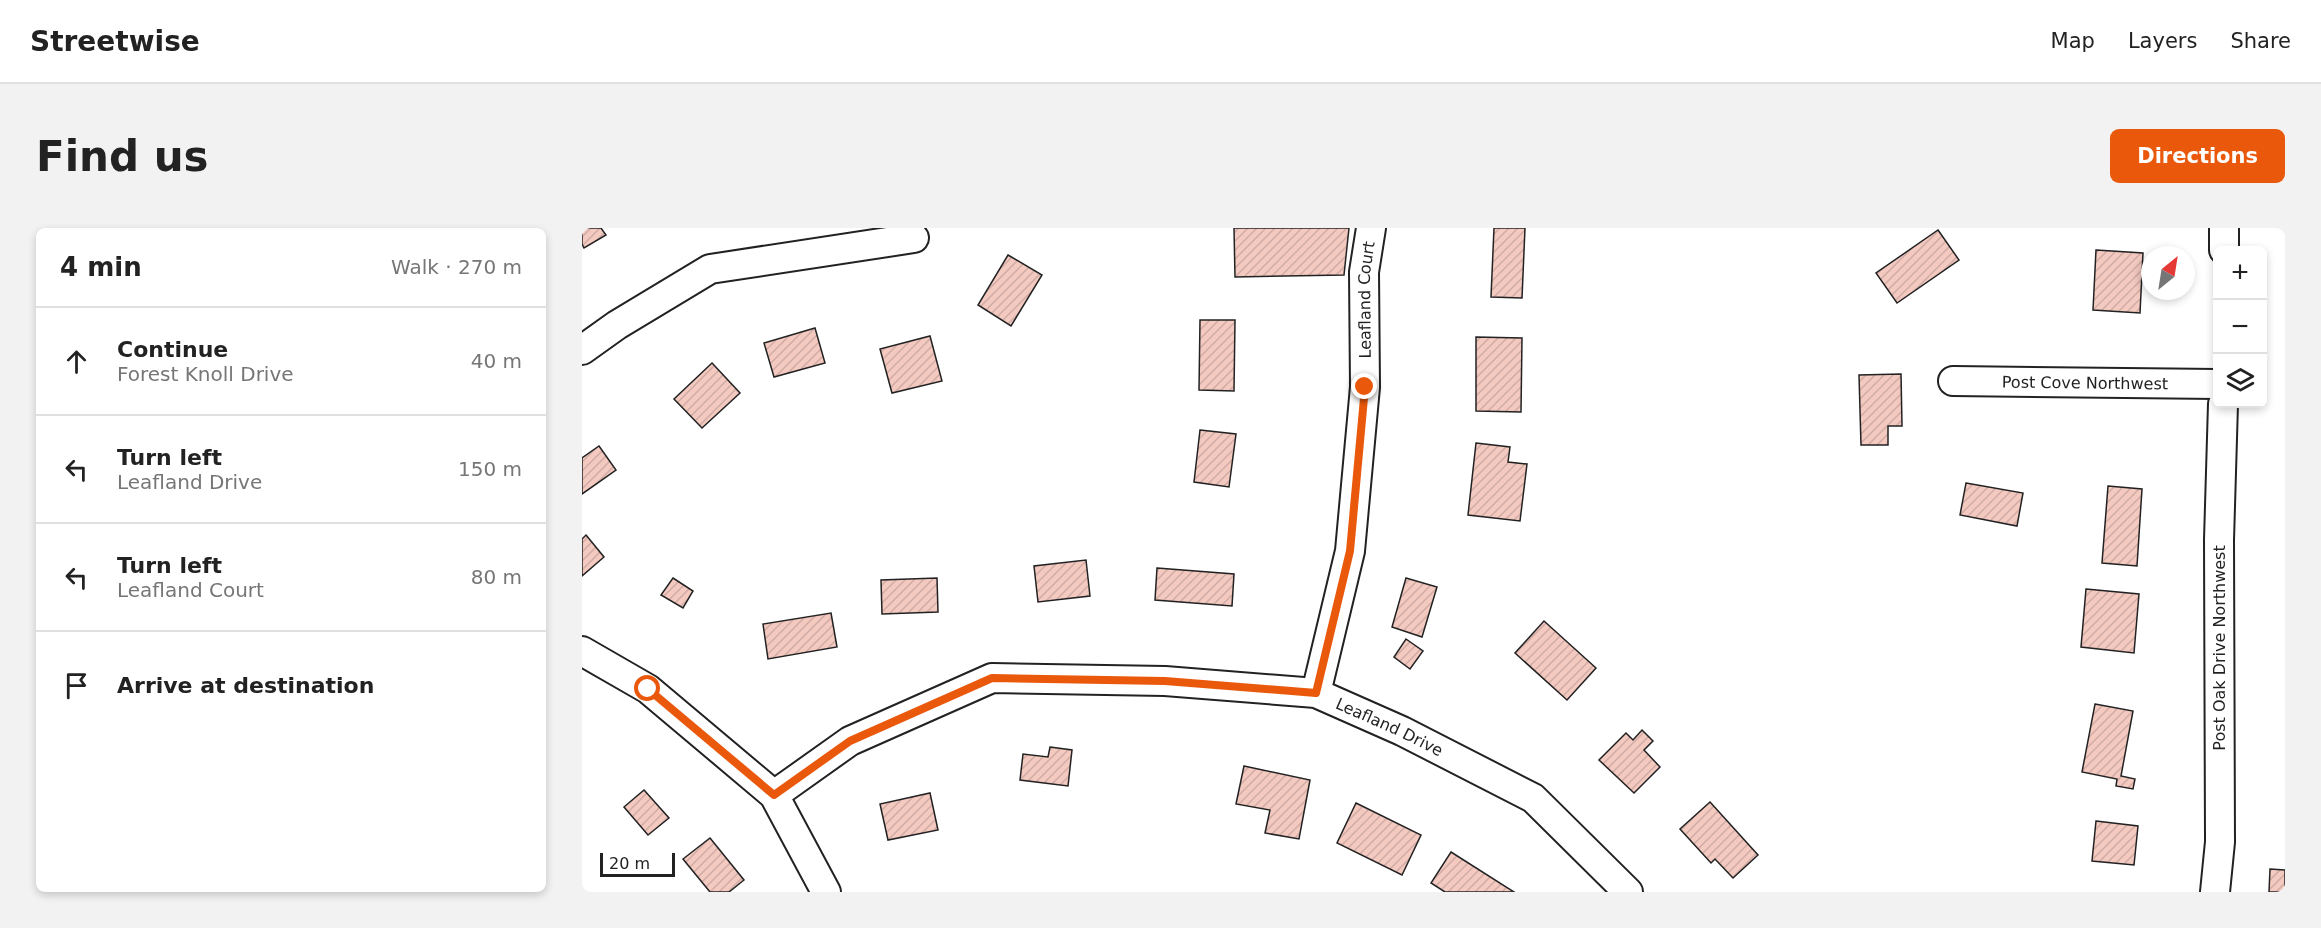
<!DOCTYPE html>
<meta charset="utf-8">
<style>
:root{--surface:#fff;--page:#f2f2f2;--text:#222;--muted:#767676;--line:#e0e0e0;--accent:#ea580c}
body{margin:0;font-family:"DejaVu Sans",sans-serif;background:var(--page);color:var(--text)}
.controls{position:absolute;right:18px;top:18px;display:grid;overflow:hidden;border-radius:9px;box-shadow:0 3px 9px #0003}
.controls button{width:54px;height:54px;display:grid;place-items:center;padding:0;border:0;border-bottom:2px solid var(--line);background:var(--surface);color:var(--text);font:30px sans-serif}
.compass{position:absolute;left:1559px;top:18px;width:54px;height:54px;border-radius:50%;background:var(--surface);box-shadow:0 3px 9px #0003;rotate:30deg}
.scale{position:absolute;left:18px;bottom:15px;width:75px;box-sizing:border-box;padding-left:6px;border:3px solid #222;border-top:0;font-size:16px;line-height:21px;white-space:nowrap;color:#222;-webkit-text-stroke:4px #fff;paint-order:stroke}
.stop{position:absolute;width:18px;height:18px;margin:-14px;border:4px solid #ea580c;border-radius:50%;background:#fff}
.stop.end{background:#ea580c;border-color:#fff;box-shadow:0 2px 6px #0008}
.list{margin:0;padding:0;list-style:none}
h2{display:flex;justify-content:space-between;align-items:center;height:78px;margin:0;padding:0 24px;font-size:26px}
h2 small{font-size:20px;font-weight:400;color:var(--muted)}
.list li{display:grid;grid-template-columns:39px 1fr auto;gap:18px;align-items:center;box-sizing:border-box;height:108px;padding:0 24px;border-top:2px solid var(--line)}
.list b{display:block;font-size:22px;white-space:nowrap}
.list p{margin:0;font-size:20px;white-space:nowrap;color:var(--muted)}
.list em{font-size:20px;font-style:normal;color:var(--muted)}
.icon{flex:none;width:33px;height:33px;fill:none;stroke:currentColor;stroke-width:2;stroke-linecap:round;stroke-linejoin:round}
.map{position:relative;flex:none;width:1703px;height:664px;overflow:hidden;border-radius:9px}
header{display:flex;align-items:center;gap:36px;box-sizing:border-box;height:84px;padding:0 30px;background:var(--surface);border-bottom:2px solid var(--line)}
header strong{font-size:28px}
nav{display:flex;gap:33px;margin-inline-start:auto;font-size:21px}
.intro{display:flex;align-items:center;justify-content:space-between;box-sizing:border-box;height:144px;padding:0 36px}
h1{margin:0;font-size:42px}
.button{padding:15px 27px;border-radius:9px;background:var(--accent);color:#fff;font-size:21px;font-weight:700}
main{display:flex;gap:36px;padding:0 36px}
aside{flex:1;background:var(--surface);border-radius:9px;box-shadow:0 3px 9px #0003}
.map>svg:first-child{display:block}
.building{fill:url(#building-hatch);stroke:#222;stroke-width:1.5}
.lines{fill:none;stroke-linecap:round;stroke-linejoin:round}
.minor-casing{stroke:#222;stroke-width:32}
.minor{stroke:#fff;stroke-width:28}
.route{stroke:#ea580c;stroke-width:8}
.labels{text-anchor:middle;dominant-baseline:central;stroke-width:4.5;stroke-linejoin:round;paint-order:stroke}
.street-label{font-size:16px;fill:#222;stroke:#fff}
</style>
<header>
<strong>Streetwise</strong>
<nav><a>Map</a><a>Layers</a><a>Share</a></nav>
</header>
<div class="intro"><h1>Find us</h1><a class="button">Directions</a></div>
<main>
<aside>
<h2>4 min<small>Walk · 270 m</small></h2>
<ul class="list">
<li><svg class="icon" aria-label="ahead" viewBox="0 0 24 24"><path d="M12 20V5M6 11l6-6 6 6"/></svg><div><b>Continue</b><p>Forest Knoll Drive</p></div><em>40 m</em></li>
<li><svg class="icon" aria-label="left" viewBox="0 0 24 24"><path d="M17 20v-9H6M10 6l-5 5 5 5"/></svg><div><b>Turn left</b><p>Leafland Drive</p></div><em>150 m</em></li>
<li><svg class="icon" aria-label="left" viewBox="0 0 24 24"><path d="M17 20v-9H6M10 6l-5 5 5 5"/></svg><div><b>Turn left</b><p>Leafland Court</p></div><em>80 m</em></li>
<li><svg class="icon" aria-label="arrive" viewBox="0 0 24 24"><path d="M6 21V4h12l-3 4 3 4H6"/></svg><div><b>Arrive at destination</b></div></li>
</ul>
</aside>
<div class="map">
<svg width="1703" height="664" viewBox="0 0 1703 664">
<defs>
<pattern id="building-hatch" width="6" height="6" patternUnits="userSpaceOnUse" patternTransform="scale(1.5)"><rect width="6" height="6" fill="#f3c9c0"/><path d="M-1 1l2-2M0 6l6-6M5 7l2-2" fill="none" stroke="#d0aca5"/></pattern>
</defs>
<rect width="100%" height="100%" fill="#fff"/>
<!-- building -->
<g class="building">
<polygon points="0,0 19,0 24,7 2,20 0,16"/>
<polygon points="652,0 767,0 762,47 653,49"/>
<polygon points="912,0 943,0 940,70 909,69"/>
<polygon points="1356,2 1377,32 1315,75 1294,45"/>
<polygon points="1514,22 1561,25 1558,85 1511,82"/>
<polygon points="426,27 460,47 429,98 396,77"/>
<polygon points="618,92 653,92 652,163 617,162"/>
<polygon points="233,100 243,135 192,149 182,115"/>
<polygon points="348,108 360,153 310,165 298,121"/>
<polygon points="894,109 940,110 939,184 894,183"/>
<polygon points="130,135 158,165 120,200 92,171"/>
<polygon points="1319,146 1320,198 1306,198 1306,217 1279,217 1277,147"/>
<polygon points="618,202 654,206 647,259 612,254"/>
<polygon points="894,215 928,219 926,234 945,236 938,293 886,287"/>
<polygon points="17,218 34,242 0,266 0,230"/>
<polygon points="1384,255 1441,265 1435,298 1378,287"/>
<polygon points="1526,258 1560,261 1555,338 1520,335"/>
<polygon points="4,307 22,329 0,348 0,311"/>
<polygon points="504,332 508,368 456,374 452,338"/>
<polygon points="575,340 652,346 650,378 573,372"/>
<polygon points="91,350 111,363 101,380 79,367"/>
<polygon points="355,350 356,384 300,386 299,352"/>
<polygon points="824,350 855,359 840,409 810,399"/>
<polygon points="1504,361 1557,366 1552,425 1499,419"/>
<polygon points="249,385 255,419 186,431 181,396"/>
<polygon points="962,393 1014,440 985,472 933,425"/>
<polygon points="824,411 841,423 828,441 812,429"/>
<polygon points="1513,476 1551,483 1539,548 1553,551 1551,561 1534,558 1535,551 1500,544"/>
<polygon points="1060,502 1071,513 1062,522 1078,539 1052,565 1017,532 1044,505 1051,512"/>
<polygon points="468,519 490,522 486,558 438,552 441,526 466,529"/>
<polygon points="662,538 728,552 717,611 683,605 688,582 654,576"/>
<polygon points="62,562 87,590 66,607 42,579"/>
<polygon points="348,565 356,602 306,612 298,576"/>
<polygon points="1128,574 1176,627 1151,650 1133,631 1129,635 1098,601"/>
<polygon points="774,575 839,607 820,647 755,615"/>
<polygon points="1514,593 1556,598 1552,637 1510,633"/>
<polygon points="128,610 162,652 147,664 128,664 101,631"/>
<polygon points="869,624 932,664 863,664 849,655"/>
<polygon points="1688,641 1703,642 1703,664 1687,664"/>
</g>
<g class="lines">
<!-- minor casing -->
<g class="minor-casing">
<g id="minor">
<polyline points="1642,22 1642,0"/>
<polyline points="0,122 35,97 128,41 332,10"/>
<path id="s1" d="M 1371,153 L 1636,156"/>
<polyline points="0,423 66,461 192,567 244,664"/>
<path id="s2" d="M 734,465 L 768,323 L 783,159 L 782,44 L 789,0"/>
<path id="s3" d="M 192,567 L 268,513 L 410,450 L 583,453 L 734,465 L 820,503 L 951,570 L 1046,664"/>
<polyline points="1633,664 1638,614 1637,312 1641,176"/>
</g>
</g>
<!-- minor -->
<use href="#minor" class="minor"/>
</g>
<g class="lines">
<!-- route -->
<polyline class="route" points="66,461 192,567 268,513 410,450 583,453 734,465 768,323 783,159"/>
</g>
<g class="labels">
<!-- street labels -->
<g class="street-label">
<text stroke="none"><textPath href="#s2" startOffset="398">Leafland Court</textPath></text>
<text stroke="none"><textPath href="#s1" startOffset="132">Post Cove Northwest</textPath></text>
<text transform="translate(1637 420) rotate(-90)">Post Oak Drive Northwest</text>
<text stroke="none"><textPath href="#s3" startOffset="654">Leafland Drive</textPath></text>
</g>
</g>
</svg>
<div class="controls">
<button>+</button>
<button>−</button>
<button><svg class="icon" aria-label="layers" viewBox="0 0 24 24"><path d="M12 4l9 5-9 5-9-5zM3 14l9 5 9-5"/></svg></button>
</div>
<svg class="compass" viewBox="-18 -18 36 36"><path d="M0-13l5 13h-10z" fill="#e53935"/><path d="M0 13l5-13h-10z" fill="#767676"/></svg>
<div class="scale">20 m</div>
<div class="stop" style="left:66px;top:461px"></div>
<div class="stop end" style="left:783px;top:159px"></div>
</div>
</main>
